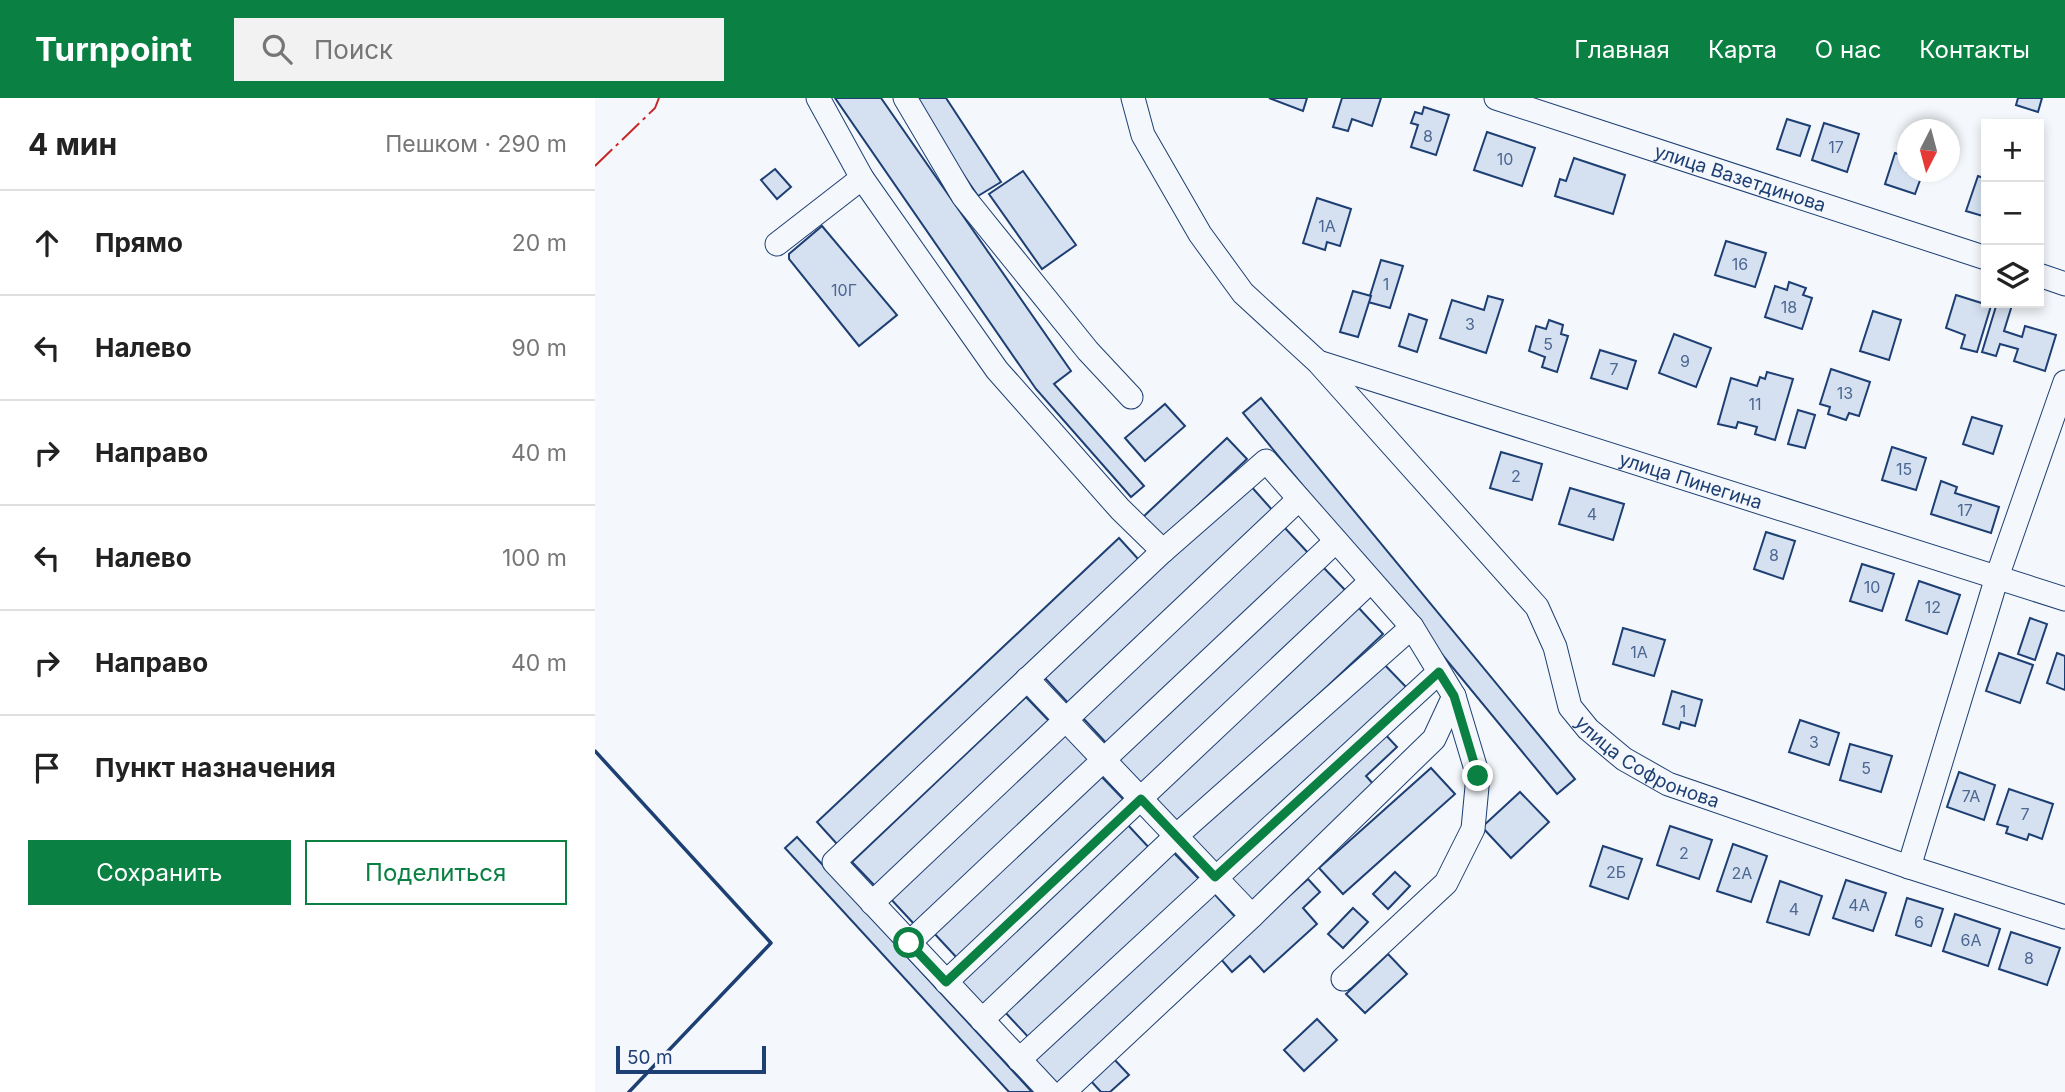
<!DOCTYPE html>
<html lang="ru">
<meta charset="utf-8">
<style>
:root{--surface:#fff;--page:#f2f2f2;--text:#222;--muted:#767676;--line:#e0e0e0;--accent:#0b8043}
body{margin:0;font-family:Inter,sans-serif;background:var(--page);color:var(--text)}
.controls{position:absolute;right:21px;top:21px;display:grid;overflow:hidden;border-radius:0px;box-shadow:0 4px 10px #0003}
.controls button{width:63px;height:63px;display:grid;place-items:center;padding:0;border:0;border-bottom:2px solid var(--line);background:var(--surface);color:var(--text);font:35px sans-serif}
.compass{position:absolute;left:1302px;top:21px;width:63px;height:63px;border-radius:50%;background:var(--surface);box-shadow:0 4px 10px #0003;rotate:186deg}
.scale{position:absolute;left:21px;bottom:18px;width:150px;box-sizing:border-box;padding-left:7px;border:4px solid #1d3f73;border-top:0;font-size:19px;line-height:24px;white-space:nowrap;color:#1d3f73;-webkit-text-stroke:5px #f4f7fb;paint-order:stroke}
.stop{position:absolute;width:21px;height:21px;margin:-16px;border:5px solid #0b8043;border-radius:50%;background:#fff}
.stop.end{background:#0b8043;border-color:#fff;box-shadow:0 2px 7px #0008}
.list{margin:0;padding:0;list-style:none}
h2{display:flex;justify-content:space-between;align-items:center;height:91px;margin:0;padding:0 28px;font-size:30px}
h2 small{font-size:23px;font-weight:400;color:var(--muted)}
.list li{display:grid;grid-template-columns:46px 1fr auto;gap:21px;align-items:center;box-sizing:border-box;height:105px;padding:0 28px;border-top:2px solid var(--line)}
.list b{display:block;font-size:26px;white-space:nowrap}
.list em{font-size:23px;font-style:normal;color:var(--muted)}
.actions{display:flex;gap:14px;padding:21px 28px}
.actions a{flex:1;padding:16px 0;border:2px solid var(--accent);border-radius:0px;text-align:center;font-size:24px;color:var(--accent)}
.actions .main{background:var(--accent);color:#fff}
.icon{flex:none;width:38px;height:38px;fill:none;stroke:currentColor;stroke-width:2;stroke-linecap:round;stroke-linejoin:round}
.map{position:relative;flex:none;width:1470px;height:994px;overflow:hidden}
header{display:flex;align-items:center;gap:42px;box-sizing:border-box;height:98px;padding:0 35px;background:var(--accent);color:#fff}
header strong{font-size:33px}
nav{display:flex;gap:38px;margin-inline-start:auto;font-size:24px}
.search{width:490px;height:63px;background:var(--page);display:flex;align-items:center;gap:18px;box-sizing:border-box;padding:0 24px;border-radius:0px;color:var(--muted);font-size:26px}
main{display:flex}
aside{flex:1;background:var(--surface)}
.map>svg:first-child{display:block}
.building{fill:#d5e0f0;stroke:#1d3f73;stroke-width:2}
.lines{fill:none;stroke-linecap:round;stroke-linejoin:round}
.minor-casing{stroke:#1d3f73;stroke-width:25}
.minor{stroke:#f4f7fb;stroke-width:23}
.wall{stroke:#1d3f73;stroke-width:3.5}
.power{stroke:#c62828;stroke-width:2;stroke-dasharray:24 5 3.5 5;stroke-linecap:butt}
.route{stroke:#0b8043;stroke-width:9}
.labels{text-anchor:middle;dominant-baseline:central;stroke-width:5;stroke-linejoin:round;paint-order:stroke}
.number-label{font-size:16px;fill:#4b6792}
.street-label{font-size:19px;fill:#1d3f73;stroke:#f4f7fb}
</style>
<header>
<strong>Turnpoint</strong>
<div class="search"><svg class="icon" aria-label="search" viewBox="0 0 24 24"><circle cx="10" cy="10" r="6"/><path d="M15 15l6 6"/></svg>Поиск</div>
<nav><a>Главная</a><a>Карта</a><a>О нас</a><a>Контакты</a></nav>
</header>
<main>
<aside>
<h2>4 мин<small>Пешком · 290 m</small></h2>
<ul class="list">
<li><svg class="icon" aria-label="ahead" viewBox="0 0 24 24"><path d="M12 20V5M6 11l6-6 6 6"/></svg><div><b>Прямо</b></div><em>20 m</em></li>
<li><svg class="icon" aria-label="left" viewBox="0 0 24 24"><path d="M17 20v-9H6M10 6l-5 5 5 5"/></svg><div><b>Налево</b></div><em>90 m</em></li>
<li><svg class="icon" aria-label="right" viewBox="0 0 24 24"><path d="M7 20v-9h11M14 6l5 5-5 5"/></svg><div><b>Направо</b></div><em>40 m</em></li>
<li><svg class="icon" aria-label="left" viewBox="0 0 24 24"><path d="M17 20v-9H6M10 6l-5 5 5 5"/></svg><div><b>Налево</b></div><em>100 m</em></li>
<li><svg class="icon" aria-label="right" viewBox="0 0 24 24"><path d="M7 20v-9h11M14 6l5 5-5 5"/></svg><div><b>Направо</b></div><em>40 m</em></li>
<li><svg class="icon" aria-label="arrive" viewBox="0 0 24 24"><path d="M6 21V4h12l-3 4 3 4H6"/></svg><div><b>Пункт назначения</b></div></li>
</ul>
<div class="actions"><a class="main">Сохранить</a><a>Поделиться</a></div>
</aside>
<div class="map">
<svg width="1470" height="994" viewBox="0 0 1470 994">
<rect width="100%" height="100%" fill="#f4f7fb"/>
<!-- building -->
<g class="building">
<polygon points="240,0 286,0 476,273 459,286 549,388 536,399 441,291"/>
<polygon points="316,0 351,0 406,84 383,98"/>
<polygon points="674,0 712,0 708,13"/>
<polygon points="747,0 786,0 777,28 757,21 753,33 738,29"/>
<polygon points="1423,0 1447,0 1443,14 1421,7"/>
<polygon points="829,9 854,17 841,57 816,49 823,27 816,25 820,14 827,16"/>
<polygon points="1192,21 1215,28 1205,58 1182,51"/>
<polygon points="1229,25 1264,36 1252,74 1217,62"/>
<polygon points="892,34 940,50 927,88 879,72"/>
<polygon points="1300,55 1312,59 1312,74 1328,74 1320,96 1290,86"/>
<polygon points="979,60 1030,77 1018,116 960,98 965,81 971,83"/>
<polygon points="180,71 196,89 182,101 166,82"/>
<polygon points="428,73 481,147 447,171 394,96"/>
<polygon points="1383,78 1391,81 1391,119 1371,113"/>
<polygon points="722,100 756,111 745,148 732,144 730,152 708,145"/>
<polygon points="227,128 302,217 264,248 194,161 194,156"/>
<polygon points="1131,143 1171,155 1160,189 1120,177"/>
<polygon points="786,162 808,168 795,210 773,204"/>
<polygon points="1194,184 1211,190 1208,197 1217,200 1207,231 1170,219 1180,188 1192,192"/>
<polygon points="758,193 776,198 763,239 745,234"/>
<polygon points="1361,197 1396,208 1382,254 1366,250 1370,237 1351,230"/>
<polygon points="893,198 908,202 891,255 845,240 857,202 889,212"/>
<polygon points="1402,205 1417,207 1409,233 1427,239 1430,228 1461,237 1450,273 1419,263 1423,251 1405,246 1401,258 1387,254"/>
<polygon points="1278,213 1306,222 1294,262 1265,253"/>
<polygon points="814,216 832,222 822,254 804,248"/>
<polygon points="954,222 968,227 966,236 973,238 962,274 947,269 950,259 934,253 941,228 951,231"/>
<polygon points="1079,236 1116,250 1101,289 1064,275"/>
<polygon points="1005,252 1041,263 1032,291 996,280"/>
<polygon points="1236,271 1275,284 1264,318 1254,315 1251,322 1233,316 1235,309 1225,306"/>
<polygon points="1172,274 1198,281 1180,342 1160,336 1162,329 1143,324 1141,330 1123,326 1136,280 1162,288 1165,279 1170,281"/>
<polygon points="666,300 980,681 962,696 648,315"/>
<polygon points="570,306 590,328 550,363 530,340"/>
<polygon points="1203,312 1220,317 1210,350 1193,346"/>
<polygon points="1377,319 1407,328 1398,356 1368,346"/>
<polygon points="632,340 652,361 568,440 548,419"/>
<polygon points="1297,349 1331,360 1321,392 1287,382"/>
<polygon points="906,354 947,366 937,402 895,390"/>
<polygon points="1346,383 1362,389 1360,395 1404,409 1396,435 1336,416"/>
<polygon points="654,386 679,414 475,607 449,579"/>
<polygon points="975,390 1029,406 1018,442 964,426"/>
<polygon points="689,429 716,458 514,648 487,619"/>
<polygon points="1171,434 1200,443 1188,481 1159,471"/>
<polygon points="524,440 544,462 242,746 222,724"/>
<polygon points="1267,466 1299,476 1287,513 1255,503"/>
<polygon points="727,468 752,494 545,689 520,663"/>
<polygon points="1324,483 1365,497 1352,536 1311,522"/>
<polygon points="762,508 788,536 585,727 559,700"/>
<polygon points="1435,520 1452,526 1440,562 1423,556"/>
<polygon points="1028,530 1070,542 1059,578 1018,566"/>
<polygon points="1404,555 1438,567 1425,605 1391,593"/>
<polygon points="1462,555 1470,558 1470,592 1452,585"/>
<polygon points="783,560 813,591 624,769 595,738"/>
<polygon points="1077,593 1107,602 1100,628 1086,624 1084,631 1068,626"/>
<polygon points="431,599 456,625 281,789 257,764"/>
<polygon points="1205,622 1244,635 1234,667 1194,654"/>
<polygon points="470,632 497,660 320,827 293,798"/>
<polygon points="787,633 802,649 771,678 780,688 656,804 632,779"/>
<polygon points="1255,646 1297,658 1286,694 1245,682"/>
<polygon points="836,670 860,696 748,796 724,770"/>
<polygon points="1364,674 1400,687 1389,722 1352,709"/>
<polygon points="504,676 530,703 363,861 337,833"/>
<polygon points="1414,691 1458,706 1447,741 1434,736 1432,742 1411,735 1413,729 1402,726"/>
<polygon points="925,694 954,724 916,760 887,729"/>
<polygon points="531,725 558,754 391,911 364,882"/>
<polygon points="1075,728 1117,742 1104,781 1062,767"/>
<polygon points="202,739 437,994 414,994 190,750"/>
<polygon points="1138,746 1172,758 1156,804 1122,793"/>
<polygon points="1008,748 1047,761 1033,801 995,788"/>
<polygon points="577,753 606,783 437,943 408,912"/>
<polygon points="800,774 815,788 793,811 778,796"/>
<polygon points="713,781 725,794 708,810 722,826 669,874 655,858 637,874 625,860"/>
<polygon points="1251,782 1291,795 1278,833 1238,820"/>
<polygon points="1185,783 1227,798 1214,837 1172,824"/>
<polygon points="615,791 642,821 464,989 436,960"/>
<polygon points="1312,800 1348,811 1336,848 1301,837"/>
<polygon points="758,810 773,824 748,850 733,836"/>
<polygon points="1360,816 1405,831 1393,868 1348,853"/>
<polygon points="1416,834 1465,850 1452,887 1404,871"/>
<polygon points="793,856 812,876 770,915 751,896"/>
<polygon points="722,921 742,942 709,973 689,952"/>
<polygon points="517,959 534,977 515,994 506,994 494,981"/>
</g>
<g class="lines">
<!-- minor casing -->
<g class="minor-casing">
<g id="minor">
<polyline points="223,0 267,80 402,272 525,411 568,453"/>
<polyline points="310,0 368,98 493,253 536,299"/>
<path id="s1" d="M 538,0 L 548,37 L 605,136 L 648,195 L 723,264 L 942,509 L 960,549 L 975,609 L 993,631 L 1029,661 L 1073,686 L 1314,769 L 1470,819"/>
<path id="s2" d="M 901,0 L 1391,160"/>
<polyline points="182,146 267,80"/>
<polyline points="1444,177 1470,186"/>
<path id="s3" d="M 726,265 L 1470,501"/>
<polyline points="432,581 657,818"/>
<polyline points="1314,769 1402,479 1470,284"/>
<polyline points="277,805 704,401"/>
<polyline points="314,845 741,443"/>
<polyline points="351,884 776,483"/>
<polyline points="387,922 581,738 817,529"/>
<polyline points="424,962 844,574"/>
<polyline points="455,994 239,764 568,453 671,363 817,529 859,598 883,678 878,731 851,785 748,881"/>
<polyline points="469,994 657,818 839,641 859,598"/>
</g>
</g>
<!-- minor -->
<use href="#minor" class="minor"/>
<!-- wall -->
<polyline class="wall" points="0,653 176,845 34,994"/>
<!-- power -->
<polyline class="power" points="0,68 60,10 64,0"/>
</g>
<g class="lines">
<!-- route -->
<polyline class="route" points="314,845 351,884 546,701 620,779 844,574 859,598 883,678"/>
</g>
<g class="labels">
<!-- number labels -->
<g class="number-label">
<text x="833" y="38">8</text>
<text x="1241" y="49">17</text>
<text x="910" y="61">10</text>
<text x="732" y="128">1А</text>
<text x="1145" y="166">16</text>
<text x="791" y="186">1</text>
<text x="249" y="192">10Г</text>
<text x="1194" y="209">18</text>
<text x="875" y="226">3</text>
<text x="953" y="246">5</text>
<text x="1090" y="263">9</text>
<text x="1019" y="271">7</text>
<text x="1250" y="295">13</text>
<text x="1160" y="306">11</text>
<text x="1309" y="371">15</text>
<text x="921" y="378">2</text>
<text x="1370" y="412">17</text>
<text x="997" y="416">4</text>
<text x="1179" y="457">8</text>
<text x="1277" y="489">10</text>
<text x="1338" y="509">12</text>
<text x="1044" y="554">1А</text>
<text x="1088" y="613">1</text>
<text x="1219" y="644">3</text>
<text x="1271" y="670">5</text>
<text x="1376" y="698">7А</text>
<text x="1430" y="716">7</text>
<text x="1089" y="755">2</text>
<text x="1021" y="774">2Б</text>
<text x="1147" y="775">2А</text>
<text x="1264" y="807">4А</text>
<text x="1199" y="811">4</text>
<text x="1324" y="824">6</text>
<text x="1376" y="842">6А</text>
<text x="1434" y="860">8</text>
</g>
<!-- street labels -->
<g class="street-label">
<text stroke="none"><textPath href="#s2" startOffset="257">улица Вазетдинова</textPath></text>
<text stroke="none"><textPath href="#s3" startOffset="388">улица Пинегина</textPath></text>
<text stroke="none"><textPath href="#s1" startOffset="859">улица Софронова</textPath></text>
</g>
</g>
</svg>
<div class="controls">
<button>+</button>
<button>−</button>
<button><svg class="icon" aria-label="layers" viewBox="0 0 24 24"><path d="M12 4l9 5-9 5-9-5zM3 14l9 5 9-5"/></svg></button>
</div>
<svg class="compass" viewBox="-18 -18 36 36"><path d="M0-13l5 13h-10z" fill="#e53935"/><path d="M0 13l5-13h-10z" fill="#767676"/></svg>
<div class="scale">50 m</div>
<div class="stop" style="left:314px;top:845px"></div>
<div class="stop end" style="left:883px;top:678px"></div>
</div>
</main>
